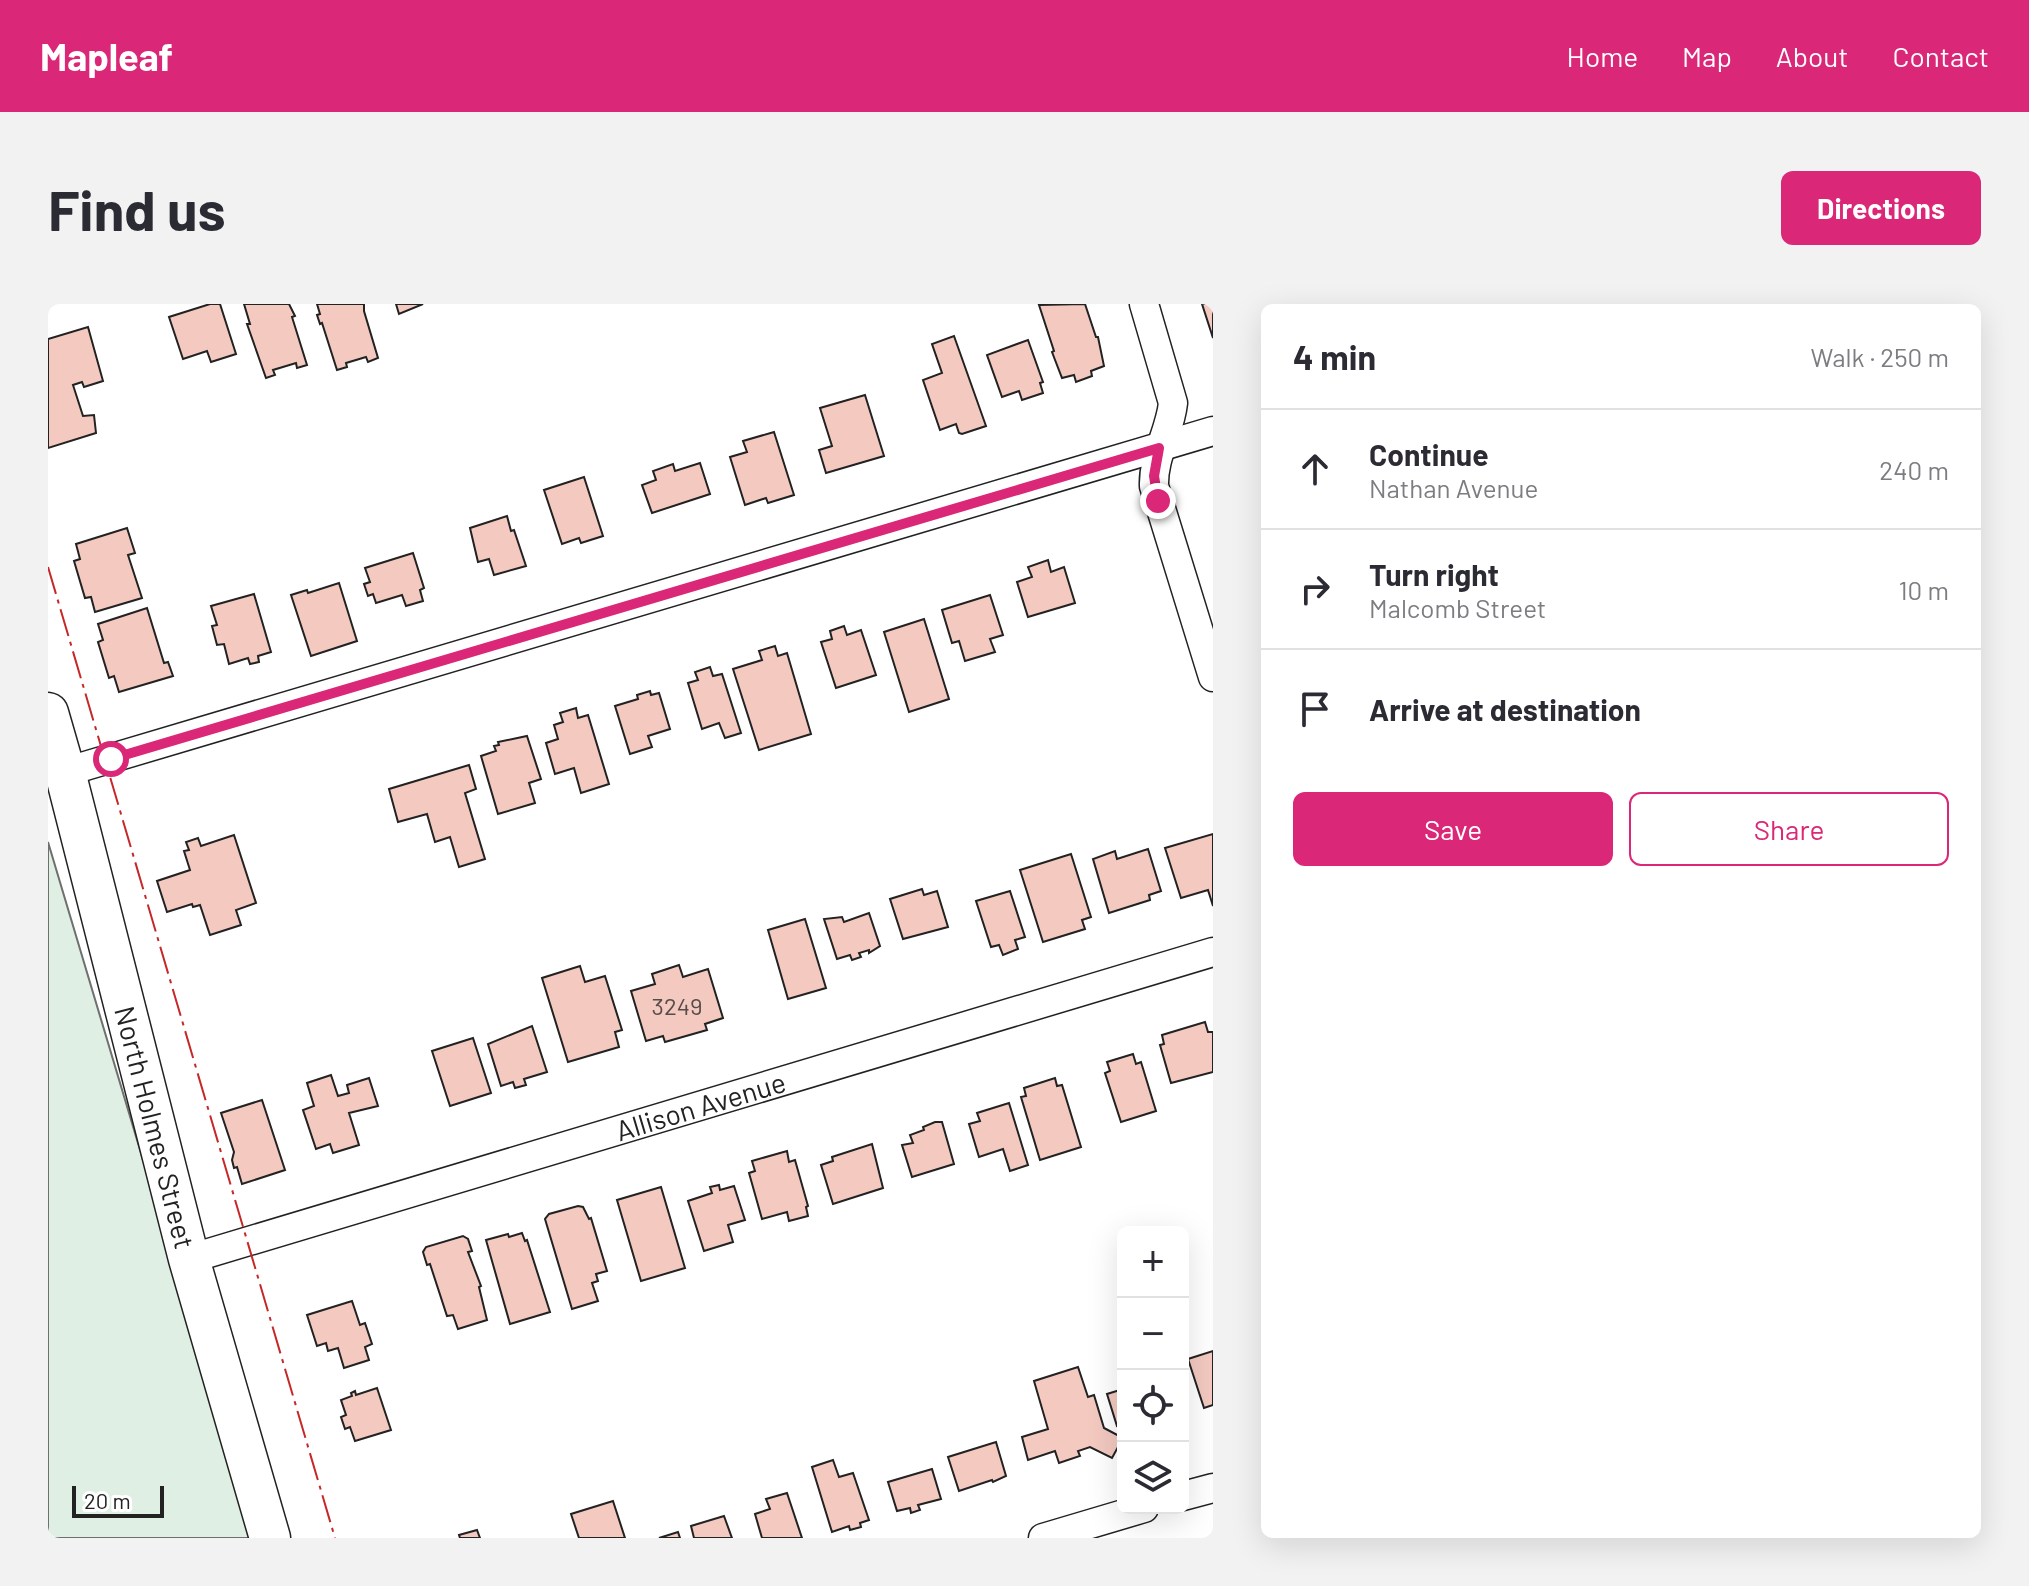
<!DOCTYPE html>
<meta charset="utf-8">
<style>
:root{--surface:#fff;--page:#f2f2f3;--text:#2b2b33;--muted:#7c7c81;--line:#e1e1e2;--accent:#db2777}
body{margin:0;font-family:Barlow,sans-serif;background:var(--page);color:var(--text)}
.controls{position:absolute;right:24px;bottom:24px;display:grid;overflow:hidden;border-radius:12px;box-shadow:0 8px 32px #0002}
.controls button{width:72px;height:72px;display:grid;place-items:center;padding:0;border:0;border-bottom:2px solid var(--line);background:var(--surface);color:var(--text);font:40px sans-serif}
.scale{position:absolute;left:24px;bottom:20px;width:92px;box-sizing:border-box;padding-left:8px;border:4px solid #222;border-top:0;font-size:22px;line-height:28px;white-space:nowrap;color:#222;-webkit-text-stroke:6px #fff;paint-order:stroke}
.stop{position:absolute;width:24px;height:24px;margin:-18px;border:6px solid #db2777;border-radius:50%;background:#fff}
.stop.end{background:#db2777;border-color:#fff;box-shadow:0 2px 8px #0008}
.list{margin:0;padding:0;list-style:none}
h2{display:flex;justify-content:space-between;align-items:center;height:104px;margin:0;padding:0 32px;font-size:34px}
h2 small{font-size:26px;font-weight:400;color:var(--muted)}
.list li{display:grid;grid-template-columns:52px 1fr auto;gap:24px;align-items:center;box-sizing:border-box;height:120px;padding:0 32px;border-top:2px solid var(--line)}
.list b{display:block;font-size:30px;white-space:nowrap}
.list p{margin:0;font-size:26px;white-space:nowrap;color:var(--muted)}
.list em{font-size:26px;font-style:normal;color:var(--muted)}
.actions{display:flex;gap:16px;padding:24px 32px}
.actions a{flex:1;padding:18px 0;border:2px solid var(--accent);border-radius:12px;text-align:center;font-size:28px;color:var(--accent)}
.actions .main{background:var(--accent);color:#fff}
.icon{flex:none;width:44px;height:44px;fill:none;stroke:currentColor;stroke-width:2;stroke-linecap:round;stroke-linejoin:round}
.map{position:relative;flex:none;width:1165px;height:1234px;overflow:hidden;border-radius:12px}
header{display:flex;align-items:center;gap:48px;box-sizing:border-box;height:112px;padding:0 40px;background:var(--accent);color:#fff}
header strong{font-size:38px}
nav{display:flex;gap:44px;margin-inline-start:auto;font-size:28px}
.intro{display:flex;align-items:center;justify-content:space-between;box-sizing:border-box;height:192px;padding:0 48px}
h1{margin:0;font-size:56px}
.button{padding:20px 36px;border-radius:12px;background:var(--accent);color:#fff;font-size:28px;font-weight:700}
main{display:flex;gap:48px;padding:0 48px}
aside{flex:1;background:var(--surface);border-radius:12px;box-shadow:0 8px 32px #0002}
.map>svg:first-child{display:block}
.green{fill:#e0efe3;stroke:#6f6f6f;stroke-width:2}
.building{fill:#f3c9c0;stroke:#222;stroke-width:2}
.lines{fill:none;stroke-linecap:round;stroke-linejoin:round}
.minor-casing{stroke:#222;stroke-width:31}
.secondary-casing{stroke:#222;stroke-width:43}
.minor{stroke:#fff;stroke-width:28}
.secondary{stroke:#fff;stroke-width:40}
.power{stroke:#c62828;stroke-width:2;stroke-dasharray:28 6 4 6;stroke-linecap:butt}
.route{stroke:#db2777;stroke-width:10}
.labels{text-anchor:middle;dominant-baseline:central;stroke-width:6;stroke-linejoin:round;paint-order:stroke}
.number-label{font-size:24px;fill:#564c4a}
.street-label{font-size:28px;fill:#222;stroke:#fff}
</style>
<header>
<strong>Mapleaf</strong>
<nav><a>Home</a><a>Map</a><a>About</a><a>Contact</a></nav>
</header>
<div class="intro"><h1>Find us</h1><a class="button">Directions</a></div>
<main>
<div class="map">
<svg width="1165" height="1234" viewBox="0 0 1165 1234">
<rect width="100%" height="100%" fill="#fff"/>
<!-- green -->
<polygon class="green" points="0,538 208,1234 0,1234"/>
<!-- building -->
<g class="building">
<polygon points="162,0 172,0 188,50 163,58 159,47 135,55 121,13"/>
<polygon points="196,0 241,0 247,12 244,13 259,61 249,64 248,59 225,66 227,71 218,74 199,20 202,20"/>
<polygon points="269,0 316,0 316,7 330,54 320,58 318,53 298,59 299,63 289,66 274,19 272,20 269,11 272,10"/>
<polygon points="348,0 375,0 351,10"/>
<polygon points="1037,0 1048,33 1050,33 1056,62 1043,67 1044,72 1028,78 1026,71 1014,74 1004,48 1006,47 991,1"/>
<polygon points="1154,0 1165,0 1165,34"/>
<polygon points="40,23 55,77 36,83 34,78 25,81 35,112 46,111 48,129 0,144 0,35"/>
<polygon points="906,32 938,122 914,130 911,129 908,120 892,126 875,76 894,69 884,40"/>
<polygon points="980,36 995,78 992,79 995,89 974,96 971,87 954,93 939,51"/>
<polygon points="817,91 836,152 778,169 771,146 784,142 772,104"/>
<polygon points="726,128 746,191 720,199 718,194 697,201 682,153 699,148 695,137"/>
<polygon points="652,159 662,190 604,209 594,181 608,176 605,167 625,160 627,167"/>
<polygon points="536,173 555,232 533,239 531,234 514,240 496,186"/>
<polygon points="459,212 463,227 466,226 478,262 446,271 441,255 430,258 422,224"/>
<polygon points="79,224 87,249 80,251 94,294 47,308 43,293 37,294 26,257 32,255 28,240"/>
<polygon points="365,249 376,284 372,286 375,297 358,302 354,291 328,299 325,290 320,292 316,280 322,278 317,264"/>
<polygon points="1000,256 1003,268 1016,263 1027,299 980,313 969,278 984,273 980,263"/>
<polygon points="291,279 309,337 263,352 243,291 259,286 260,289"/>
<polygon points="206,290 223,348 210,352 211,358 202,360 200,354 181,360 176,340 169,341 164,322 169,321 163,302"/>
<polygon points="942,291 955,331 942,335 947,348 917,357 911,337 904,339 894,306"/>
<polygon points="99,304 116,359 120,358 125,372 71,388 66,372 61,374 50,338 55,336 50,320"/>
<polygon points="876,315 901,395 861,408 836,328"/>
<polygon points="796,322 799,331 813,326 828,371 788,384 773,338 784,335 782,327"/>
<polygon points="727,342 730,352 739,349 763,430 711,446 685,365 714,356 711,347"/>
<polygon points="662,363 665,372 674,370 693,429 677,434 671,419 654,425 640,379 650,376 647,368"/>
<polygon points="602,387 603,391 611,389 622,425 600,432 604,443 582,450 567,402 590,395 589,391"/>
<polygon points="528,404 530,414 540,411 561,480 533,489 526,464 507,470 498,439 510,435 506,421 515,418 512,409"/>
<polygon points="479,432 493,475 481,479 487,499 450,510 433,452 448,447 446,442 451,441 450,438"/>
<polygon points="421,461 428,485 417,489 437,555 411,563 402,533 387,538 379,510 350,518 341,485"/>
<polygon points="1165,530 1165,602 1160,586 1133,594 1117,544"/>
<polygon points="186,531 208,599 188,606 193,621 162,631 152,601 145,603 144,600 119,608 109,577 142,566 136,547 141,546 138,538 150,534 153,542"/>
<polygon points="1100,545 1113,587 1101,591 1102,596 1061,609 1045,555 1067,547 1069,555"/>
<polygon points="1023,550 1043,613 1034,616 1037,625 995,638 972,566"/>
<polygon points="874,585 876,591 889,587 900,623 855,635 842,595"/>
<polygon points="962,587 977,633 967,636 970,645 955,651 951,641 943,643 928,597"/>
<polygon points="821,609 832,642 821,649 821,646 811,649 813,653 804,656 802,651 789,655 776,615 794,613 796,618"/>
<polygon points="757,615 778,684 740,695 720,626"/>
<polygon points="631,661 635,673 660,665 675,714 657,720 659,726 617,738 615,732 598,737 583,687 607,680 604,670"/>
<polygon points="532,662 537,678 557,672 574,726 567,728 571,743 520,758 494,674"/>
<polygon points="1157,718 1160,728 1165,728 1165,768 1123,779 1112,741 1116,740 1114,731"/>
<polygon points="484,722 499,768 476,775 478,781 467,784 465,778 453,782 440,740"/>
<polygon points="425,734 443,789 402,802 384,747"/>
<polygon points="1085,750 1088,760 1093,758 1108,807 1073,818 1057,769 1062,767 1059,758"/>
<polygon points="283,771 290,792 301,789 299,781 321,774 330,802 301,809 311,841 285,849 282,840 268,845 255,806 266,802 259,779"/>
<polygon points="1007,774 1009,782 1014,781 1033,843 992,856 973,793 978,792 976,784"/>
<polygon points="214,796 237,866 194,880 189,863 186,864 184,856 186,848 173,809"/>
<polygon points="961,799 980,861 962,867 955,845 931,853 921,820 932,817 929,809"/>
<polygon points="887,818 894,818 906,860 864,873 854,841 865,839 862,831 876,826 875,823"/>
<polygon points="824,840 835,884 785,900 773,861 785,857 784,853"/>
<polygon points="739,847 741,858 747,856 760,902 758,903 760,912 741,917 739,908 714,915 701,869 707,867 704,857"/>
<polygon points="671,881 672,886 686,882 697,916 680,921 685,938 656,947 640,897 664,889 662,883"/>
<polygon points="613,883 637,964 593,977 569,896"/>
<polygon points="530,902 535,903 541,915 543,914 559,967 548,970 550,977 544,979 550,997 524,1005 497,915 501,910"/>
<polygon points="474,929 477,937 479,936 502,1008 462,1020 438,936 460,930 461,933"/>
<polygon points="415,932 420,935 424,947 420,948 433,982 431,983 439,1016 410,1025 405,1011 399,1012 382,960 379,961 375,948 378,943"/>
<polygon points="304,997 312,1021 317,1019 324,1040 317,1043 321,1056 296,1064 290,1044 280,1047 278,1039 269,1042 259,1011"/>
<polygon points="1165,1047 1165,1101 1156,1104 1140,1055"/>
<polygon points="1030,1063 1040,1093 1046,1091 1056,1124 1075,1134 1064,1154 1042,1143 1030,1147 1032,1152 1011,1159 1007,1147 980,1156 974,1133 1000,1125 986,1077"/>
<polygon points="329,1084 343,1126 307,1137 302,1123 297,1125 293,1113 298,1111 293,1096 304,1092 303,1089 307,1087 308,1091"/>
<polygon points="1075,1085 1075,1121 1069,1122 1059,1090"/>
<polygon points="948,1138 958,1172 945,1178 944,1176 911,1187 900,1153"/>
<polygon points="785,1156 791,1173 805,1169 821,1216 812,1219 813,1223 802,1226 801,1222 784,1228 764,1163"/>
<polygon points="884,1165 893,1195 870,1201 872,1206 863,1209 862,1204 849,1207 840,1178"/>
<polygon points="739,1189 754,1234 714,1234 707,1210 722,1205 718,1195"/>
<polygon points="565,1197 577,1234 531,1234 523,1210"/>
<polygon points="676,1212 684,1234 646,1234 643,1222"/>
<polygon points="429,1226 432,1234 412,1234 411,1231"/>
<polygon points="630,1228 632,1234 611,1234"/>
</g>
<g class="lines">
<!-- minor casing -->
<g class="minor-casing">
<g id="minor">
<path d="M 1096,0 L 1125,99 C 1122,128 1105,152 1106,182 L 1165,373"/>
<polyline points="17,468 1165,127"/>
<path id="s1" d="M 141,955 L 1165,648"/>
<polyline points="1135,1192 1165,1184"/>
<polyline points="995,1234 1096,1204"/>
</g>
</g>
<!-- secondary casing -->
<g class="secondary-casing">
<g id="secondary">
<path id="s2" d="M 0,409 L 17,468 L 141,955 L 222,1234"/>
</g>
</g>
<!-- minor -->
<use href="#minor" class="minor"/>
<!-- secondary -->
<use href="#secondary" class="secondary"/>
<!-- power -->
<polyline class="power" points="0,263 287,1234"/>
</g>
<g class="lines">
<!-- route -->
<polyline class="route" points="63,455 1111,144 1106,172 1110,197"/>
</g>
<g class="labels">
<!-- number labels -->
<g class="number-label">
<text x="629" y="701">3249</text>
</g>
<!-- street labels -->
<g class="street-label">
<text stroke="none"><textPath href="#s1" startOffset="534">Allison Avenue</textPath></text>
<text stroke="none"><textPath href="#s2" startOffset="428">North Holmes Street</textPath></text>
</g>
</g>
</svg>
<div class="controls">
<button>+</button>
<button>−</button>
<button><svg class="icon" aria-label="locate" viewBox="0 0 24 24"><circle cx="12" cy="12" r="6"/><path d="M12 2v4M12 18v4M2 12h4M18 12h4"/></svg></button>
<button><svg class="icon" aria-label="layers" viewBox="0 0 24 24"><path d="M12 4l9 5-9 5-9-5zM3 14l9 5 9-5"/></svg></button>
</div>
<div class="scale">20 m</div>
<div class="stop" style="left:63px;top:455px"></div>
<div class="stop end" style="left:1110px;top:197px"></div>
</div>
<aside>
<h2>4 min<small>Walk · 250 m</small></h2>
<ul class="list">
<li><svg class="icon" aria-label="ahead" viewBox="0 0 24 24"><path d="M12 20V5M6 11l6-6 6 6"/></svg><div><b>Continue</b><p>Nathan Avenue</p></div><em>240 m</em></li>
<li><svg class="icon" aria-label="right" viewBox="0 0 24 24"><path d="M7 20v-9h11M14 6l5 5-5 5"/></svg><div><b>Turn right</b><p>Malcomb Street</p></div><em>10 m</em></li>
<li><svg class="icon" aria-label="arrive" viewBox="0 0 24 24"><path d="M6 21V4h12l-3 4 3 4H6"/></svg><div><b>Arrive at destination</b></div></li>
</ul>
<div class="actions"><a class="main">Save</a><a>Share</a></div>
</aside>
</main>
